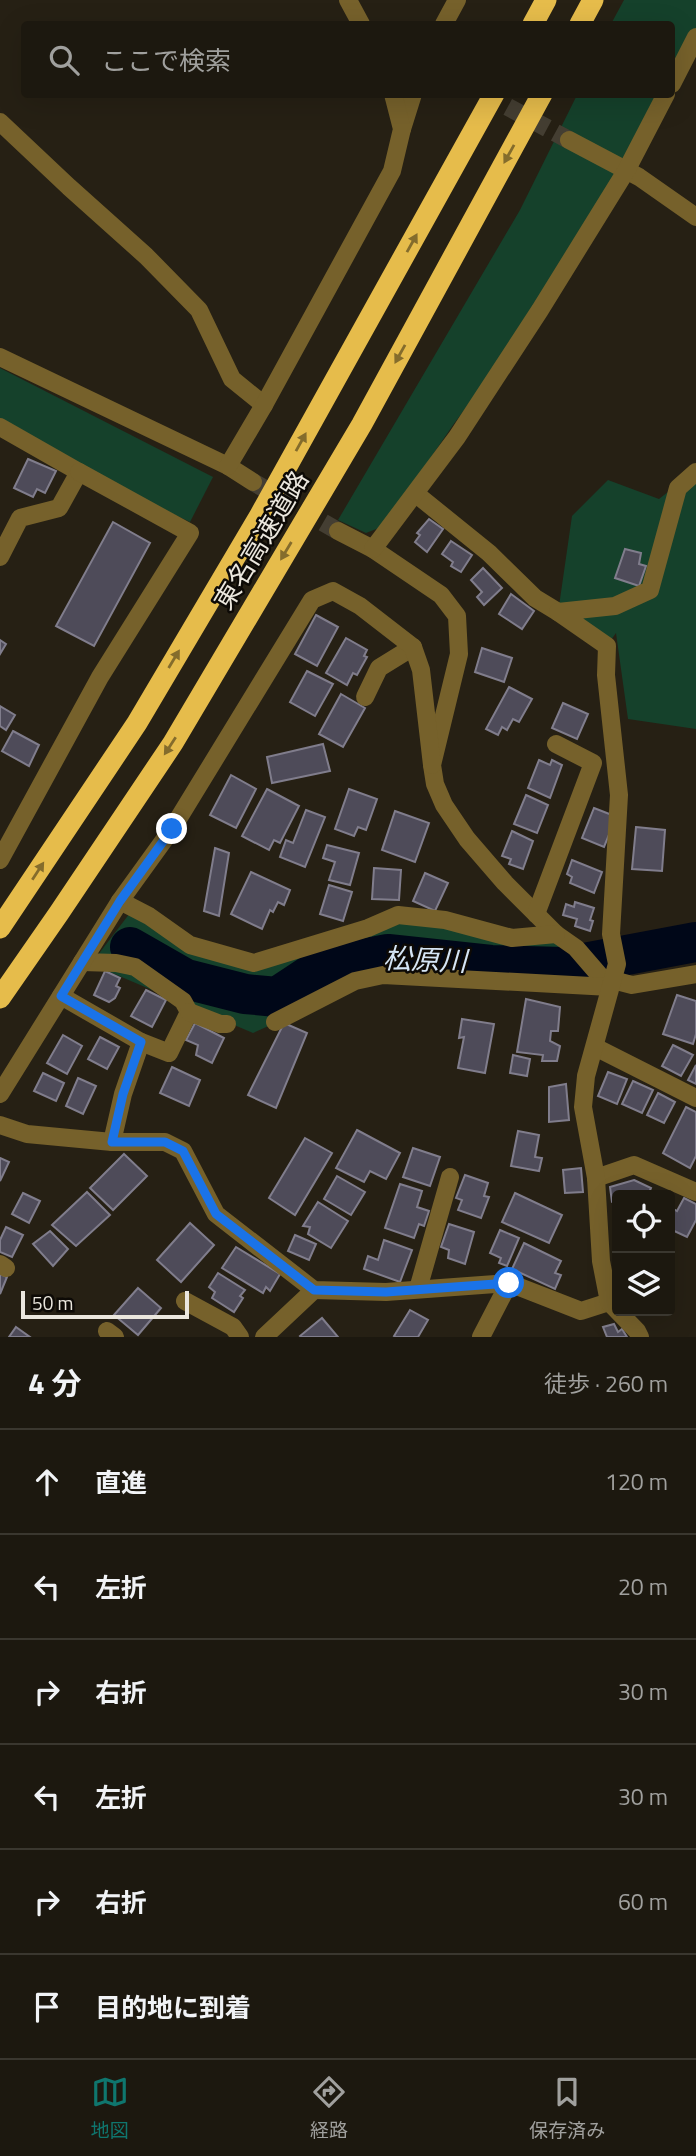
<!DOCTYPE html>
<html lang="ja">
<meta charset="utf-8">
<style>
:root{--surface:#1c180f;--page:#252118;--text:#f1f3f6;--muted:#a0a09e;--line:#3a372f;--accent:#0f766e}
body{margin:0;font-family:"Titillium Web","Noto Sans JP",sans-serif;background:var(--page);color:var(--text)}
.controls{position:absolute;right:21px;bottom:21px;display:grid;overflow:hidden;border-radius:7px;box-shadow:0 7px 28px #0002}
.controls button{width:63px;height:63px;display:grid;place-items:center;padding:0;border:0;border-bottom:2px solid var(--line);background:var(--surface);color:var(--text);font:35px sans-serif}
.scale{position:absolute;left:21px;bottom:18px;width:168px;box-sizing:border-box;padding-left:7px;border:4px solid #ebe7de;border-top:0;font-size:19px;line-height:24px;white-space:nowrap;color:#ebe7de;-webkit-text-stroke:5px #0d0a06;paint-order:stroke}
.stop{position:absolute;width:21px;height:21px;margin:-16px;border:5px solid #1a73e8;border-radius:50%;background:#fff}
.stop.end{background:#1a73e8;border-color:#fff;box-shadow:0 2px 7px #0008}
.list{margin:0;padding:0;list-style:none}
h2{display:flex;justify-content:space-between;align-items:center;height:91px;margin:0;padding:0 28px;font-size:30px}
h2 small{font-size:23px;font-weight:400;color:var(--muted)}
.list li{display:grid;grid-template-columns:46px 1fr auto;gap:21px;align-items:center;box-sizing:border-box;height:105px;padding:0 28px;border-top:2px solid var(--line)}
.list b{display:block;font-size:26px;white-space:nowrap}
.list em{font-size:23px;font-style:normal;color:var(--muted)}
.icon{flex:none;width:38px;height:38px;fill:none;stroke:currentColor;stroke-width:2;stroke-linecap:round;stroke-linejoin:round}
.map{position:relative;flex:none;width:696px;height:1337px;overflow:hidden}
.search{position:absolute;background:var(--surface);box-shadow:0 7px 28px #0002;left:21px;right:21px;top:21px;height:77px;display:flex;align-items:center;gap:18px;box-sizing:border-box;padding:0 24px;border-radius:7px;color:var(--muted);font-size:26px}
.sheet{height:721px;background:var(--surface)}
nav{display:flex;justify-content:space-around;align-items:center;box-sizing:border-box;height:98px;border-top:2px solid var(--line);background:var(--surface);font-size:19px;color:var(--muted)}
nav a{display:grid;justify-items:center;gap:4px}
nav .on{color:var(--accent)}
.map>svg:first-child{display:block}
.green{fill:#15412b}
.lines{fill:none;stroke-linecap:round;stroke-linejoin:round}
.river{stroke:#000718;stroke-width:40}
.building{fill:#4e4b59;stroke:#807d8c;stroke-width:2}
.minor-tunnel{stroke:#443e32;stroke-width:18;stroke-dasharray:18 9;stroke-linecap:butt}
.minor{stroke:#76612b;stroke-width:18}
.highway{stroke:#e6bc4b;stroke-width:21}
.oneway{fill:#846c2c}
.route{stroke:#1a73e8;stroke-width:9}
.labels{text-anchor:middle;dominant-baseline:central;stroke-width:5;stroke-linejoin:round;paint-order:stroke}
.street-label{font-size:26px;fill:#ebe7de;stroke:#0d0a06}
.water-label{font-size:28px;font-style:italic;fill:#d5e5f5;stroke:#0d0a06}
</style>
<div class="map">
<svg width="696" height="1337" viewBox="0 0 696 1337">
<rect width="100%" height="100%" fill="#262014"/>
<!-- green -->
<g class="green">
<polygon points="624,0 696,0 696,37 672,84 672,24 611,24"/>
<polygon points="577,95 666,95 522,332 453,425 384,526 366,533 338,520 520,210"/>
<polygon points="0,368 213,477 190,522 99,479 0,419"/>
<polygon points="696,470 696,729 628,719 616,633 611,640 558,613 572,516 608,480 659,499"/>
<polygon points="130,913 229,962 404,916 559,936 591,982 391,971 253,1033 91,964"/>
</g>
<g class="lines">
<!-- river -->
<polyline class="river" points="130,947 186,979 245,994 277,997 324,966 388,954 491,965 563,967 696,942"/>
</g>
<!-- building -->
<g class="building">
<polygon points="28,459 56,471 45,493 37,489 33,497 14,488"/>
<polygon points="429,519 443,529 427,552 415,542 420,535 417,533"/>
<polygon points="113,522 150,543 94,646 56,626"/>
<polygon points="451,541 472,555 461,572 451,566 453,562 442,554"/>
<polygon points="625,549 641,553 639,564 646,566 639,586 615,578"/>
<polygon points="483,568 502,588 484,605 477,597 482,592 471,580"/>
<polygon points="511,594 534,611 522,629 499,614"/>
<polygon points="316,615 338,627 317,666 295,654"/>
<polygon points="346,638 367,650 364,656 367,657 357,675 353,673 347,685 326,673"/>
<polygon points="0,640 6,644 0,654"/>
<polygon points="482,648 512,658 504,682 475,672"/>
<polygon points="307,671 333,684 315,716 290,702"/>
<polygon points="509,687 532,699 519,722 513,719 507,730 502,727 498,735 486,729"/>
<polygon points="341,694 365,708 343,747 319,734"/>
<polygon points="563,703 588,714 577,739 552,728"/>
<polygon points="0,706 15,715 6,730 0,726"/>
<polygon points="13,731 39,745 29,766 2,751"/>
<polygon points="323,744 330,771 272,783 267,757"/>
<polygon points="539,760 550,765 552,760 562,765 550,798 528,788"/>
<polygon points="231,775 256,789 236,828 210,815"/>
<polygon points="267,789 299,806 280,843 274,840 269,850 242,836"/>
<polygon points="349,789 377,799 366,830 358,827 354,836 335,829"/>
<polygon points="526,795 548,805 537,833 514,824"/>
<polygon points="594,808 612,815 613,825 604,847 582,838"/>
<polygon points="306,810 325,817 305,867 280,857 286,840 293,843"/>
<polygon points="395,811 429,823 415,862 382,850"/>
<polygon points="636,827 665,830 662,871 632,869"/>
<polygon points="512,831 533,841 523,869 509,864 511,859 502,856"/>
<polygon points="327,845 359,853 350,885 329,880 335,862 323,858"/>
<polygon points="215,848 229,853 219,916 204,911"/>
<polygon points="572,860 602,872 594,893 570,883 572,877 567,874"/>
<polygon points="374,868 401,870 399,900 372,899"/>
<polygon points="251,872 290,890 284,905 278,902 273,912 270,910 262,929 231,914"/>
<polygon points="425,873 448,883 435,911 413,901"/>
<polygon points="329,885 352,892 343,921 320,914"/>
<polygon points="575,902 594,908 590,920 593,921 590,931 575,926 577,919 563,915 566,904 574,907"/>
<polygon points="105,971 120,978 116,986 120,988 115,998 109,1002 94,995"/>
<polygon points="146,990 166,1000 152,1027 131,1016"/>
<polygon points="677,995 696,1001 696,1034 693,1044 663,1034"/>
<polygon points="526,999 560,1007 558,1031 551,1031 550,1041 560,1046 557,1061 542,1061 543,1055 517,1052"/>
<polygon points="462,1019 494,1024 485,1073 458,1068 464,1037 459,1038"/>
<polygon points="195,1023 224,1038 212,1063 196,1055 198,1045 186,1040"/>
<polygon points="284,1023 307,1033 276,1108 248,1095"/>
<polygon points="63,1035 82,1046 67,1074 47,1063"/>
<polygon points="100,1037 119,1047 107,1069 88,1059"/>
<polygon points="673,1045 693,1055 681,1076 662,1066"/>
<polygon points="513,1055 530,1059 527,1076 510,1073"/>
<polygon points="696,1065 696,1084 688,1080"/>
<polygon points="172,1067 200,1080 189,1106 160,1093"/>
<polygon points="608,1072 627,1079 617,1104 598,1096"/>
<polygon points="43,1073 64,1083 56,1101 34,1091"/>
<polygon points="78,1078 96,1086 83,1114 66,1106"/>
<polygon points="633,1081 653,1090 642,1113 622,1104"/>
<polygon points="566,1084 569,1120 549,1122 549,1087"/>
<polygon points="658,1093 675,1102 664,1123 647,1115"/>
<polygon points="686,1107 696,1112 696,1156 690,1168 663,1153"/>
<polygon points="357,1130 400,1153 386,1179 370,1171 364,1182 336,1168"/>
<polygon points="518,1131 539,1135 535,1157 542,1158 539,1171 511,1166"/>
<polygon points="305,1138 332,1153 295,1215 269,1198"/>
<polygon points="413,1148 440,1157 430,1186 403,1177"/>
<polygon points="124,1154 147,1176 113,1210 90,1188"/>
<polygon points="0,1158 9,1162 0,1181"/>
<polygon points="581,1168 583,1192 565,1193 563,1170"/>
<polygon points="465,1175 488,1183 484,1196 489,1197 481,1218 458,1210 462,1200 456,1198"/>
<polygon points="337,1176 365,1192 351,1215 324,1199"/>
<polygon points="634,1180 651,1188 648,1195 617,1195 617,1205 612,1202 610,1187"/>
<polygon points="400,1184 422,1191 417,1207 429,1211 424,1226 419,1224 414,1238 385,1228"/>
<polygon points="87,1192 110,1215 76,1246 52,1225"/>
<polygon points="23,1193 40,1201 29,1223 12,1214"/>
<polygon points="515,1193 562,1215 549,1243 502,1222"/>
<polygon points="684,1198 696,1204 696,1220 687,1237 670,1229 670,1207 677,1211"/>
<polygon points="318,1202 348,1221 331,1248 308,1234 310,1227 303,1226"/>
<polygon points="190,1223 214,1245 181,1282 157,1260"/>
<polygon points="449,1224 474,1232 465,1264 448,1258 449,1250 441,1247"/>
<polygon points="6,1227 23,1235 12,1257 0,1252 0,1240"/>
<polygon points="500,1230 519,1238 507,1266 499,1263 501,1258 490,1253"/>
<polygon points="50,1231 68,1249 53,1266 33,1244"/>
<polygon points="295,1235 316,1244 309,1260 288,1251"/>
<polygon points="384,1240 412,1250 400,1282 364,1269 368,1256 378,1260"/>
<polygon points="524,1243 561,1261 555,1273 561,1275 555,1289 512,1269"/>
<polygon points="236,1247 280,1274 270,1291 266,1287 263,1293 222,1268"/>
<polygon points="218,1273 245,1290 240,1296 243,1298 234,1312 212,1298 215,1292 209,1287"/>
<polygon points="0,1274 7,1277 0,1294"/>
<polygon points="138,1288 161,1308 138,1335 114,1315"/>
<polygon points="410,1310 428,1320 418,1337 396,1337 394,1336"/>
<polygon points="322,1318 338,1337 301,1337 300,1336"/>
<polygon points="614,1324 618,1332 622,1329 627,1337 607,1337 603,1327"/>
<polygon points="16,1327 30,1337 9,1337"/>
</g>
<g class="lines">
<!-- minor-tunnel -->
<g class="minor-tunnel">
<polyline points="484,94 569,140"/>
<polyline points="253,482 338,531"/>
</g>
<!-- minor -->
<g class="minor">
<polyline points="348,0 361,24"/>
<polyline points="444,24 457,0"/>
<polyline points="672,84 696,37"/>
<polyline points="0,122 69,187 146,256 199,310 232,379 264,405"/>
<polyline points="402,129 413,94"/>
<polyline points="569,140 639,177 696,217"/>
<polyline points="0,357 228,466 253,482"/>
<polyline points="0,427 79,472 59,508 20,518 0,557"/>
<polyline points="228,466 264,405 392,171 402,129 393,94"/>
<polyline points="416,494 489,553 535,598 558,612"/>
<polyline points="338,531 373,549 441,595 457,616 459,654 432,765 435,784 444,805 467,839 505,883 556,934 576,948 601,977 632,985 696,974"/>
<polyline points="373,549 457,437 540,310 626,171 666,94"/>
<polyline points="365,697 379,668 413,647"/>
<polyline points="0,860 100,677 190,533 79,472"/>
<polyline points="120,901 149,916 190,945 254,963 368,928 398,915 445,920 512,938 556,934"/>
<polyline points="536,914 593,763 556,744"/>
<polyline points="82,962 116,963 135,967 183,1001 189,1012 169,1053 141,1042"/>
<polyline points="61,996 141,1042 123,1094 112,1142"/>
<polyline points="189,1012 220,1024 227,1024"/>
<polyline points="275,1022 355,981 383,975 610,987"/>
<polyline points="595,1047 696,1098"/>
<polyline points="0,1094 120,901 172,829 312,600 333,591 360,606 413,647 421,670 432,765"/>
<polyline points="0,1125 27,1134 112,1142 165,1142 183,1151 216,1214 314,1290 386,1292 509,1283 581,1311 609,1302"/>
<polyline points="596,1178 634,1165 696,1192"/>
<polyline points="0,1264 6,1268"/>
<polyline points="418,1289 450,1177"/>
<polyline points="185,1301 233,1327 240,1337"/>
<polyline points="107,1331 115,1337"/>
<polyline points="264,1337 314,1290"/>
<polyline points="481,1337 509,1283"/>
<polyline points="640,1337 637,1331 609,1302 601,1261 596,1178 583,1107 586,1076 617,964 611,934 619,795 606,675 607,646 558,612 615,606 650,590 678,488 696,472"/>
</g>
<!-- highway -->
<g class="highway">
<polyline points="533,24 546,0"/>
<polyline points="580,24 593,0"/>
<polyline points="0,928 137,723 260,515 494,94"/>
<polyline points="0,998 59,913 173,743 362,424 542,94"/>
</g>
</g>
<!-- one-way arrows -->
<defs><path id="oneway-solid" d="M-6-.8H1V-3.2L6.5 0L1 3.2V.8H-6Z" transform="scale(1.75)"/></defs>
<g class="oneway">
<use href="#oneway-solid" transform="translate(509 154) rotate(119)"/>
<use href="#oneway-solid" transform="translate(412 243) rotate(-61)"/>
<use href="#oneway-solid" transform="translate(400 354) rotate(119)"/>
<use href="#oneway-solid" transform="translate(301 442) rotate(-61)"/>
<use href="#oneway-solid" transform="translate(286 551) rotate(121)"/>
<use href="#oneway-solid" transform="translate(174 659) rotate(-59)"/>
<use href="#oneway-solid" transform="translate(170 746) rotate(123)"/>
<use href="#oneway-solid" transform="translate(38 871) rotate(-57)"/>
</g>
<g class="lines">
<!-- route -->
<polyline class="route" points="172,829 120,901 61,996 141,1042 123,1094 112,1142 165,1142 183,1151 216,1214 314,1290 386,1292 509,1283"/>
</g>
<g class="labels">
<!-- street labels -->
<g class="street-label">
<text transform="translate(261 540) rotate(-59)">東名高速道路</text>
</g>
<!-- water labels -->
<g class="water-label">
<text transform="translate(425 959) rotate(2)">松原川</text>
</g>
</g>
</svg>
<div class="controls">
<button><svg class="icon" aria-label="locate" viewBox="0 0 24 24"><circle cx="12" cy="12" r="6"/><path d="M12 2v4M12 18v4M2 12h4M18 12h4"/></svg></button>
<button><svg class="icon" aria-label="layers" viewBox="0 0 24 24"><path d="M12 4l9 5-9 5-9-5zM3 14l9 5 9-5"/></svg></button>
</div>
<div class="scale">50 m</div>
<div class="stop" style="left:509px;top:1283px"></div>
<div class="stop end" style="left:172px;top:829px"></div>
<div class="search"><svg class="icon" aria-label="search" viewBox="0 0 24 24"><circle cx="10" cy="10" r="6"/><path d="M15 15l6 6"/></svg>ここで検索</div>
</div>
<section class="sheet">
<h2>4 分<small>徒歩 · 260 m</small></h2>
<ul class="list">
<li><svg class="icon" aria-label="ahead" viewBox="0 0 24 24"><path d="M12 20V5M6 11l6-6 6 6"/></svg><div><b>直進</b></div><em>120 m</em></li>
<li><svg class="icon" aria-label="left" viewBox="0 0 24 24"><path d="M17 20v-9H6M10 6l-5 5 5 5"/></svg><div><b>左折</b></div><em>20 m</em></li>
<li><svg class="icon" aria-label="right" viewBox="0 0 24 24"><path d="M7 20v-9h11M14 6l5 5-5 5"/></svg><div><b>右折</b></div><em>30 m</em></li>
<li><svg class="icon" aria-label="left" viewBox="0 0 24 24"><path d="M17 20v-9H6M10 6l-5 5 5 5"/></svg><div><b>左折</b></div><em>30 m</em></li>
<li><svg class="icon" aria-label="right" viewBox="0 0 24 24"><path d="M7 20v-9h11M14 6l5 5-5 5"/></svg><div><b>右折</b></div><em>60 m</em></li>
<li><svg class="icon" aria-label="arrive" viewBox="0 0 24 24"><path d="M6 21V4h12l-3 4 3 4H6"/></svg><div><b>目的地に到着</b></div></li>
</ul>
</section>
<nav>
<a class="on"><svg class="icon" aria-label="map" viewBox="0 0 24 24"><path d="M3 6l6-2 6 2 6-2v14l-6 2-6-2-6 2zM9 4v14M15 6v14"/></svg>地図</a>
<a><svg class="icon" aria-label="directions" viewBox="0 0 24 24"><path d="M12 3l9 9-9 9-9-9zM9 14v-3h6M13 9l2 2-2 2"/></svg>経路</a>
<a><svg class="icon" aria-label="saved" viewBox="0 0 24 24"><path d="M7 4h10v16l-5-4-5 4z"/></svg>保存済み</a>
</nav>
